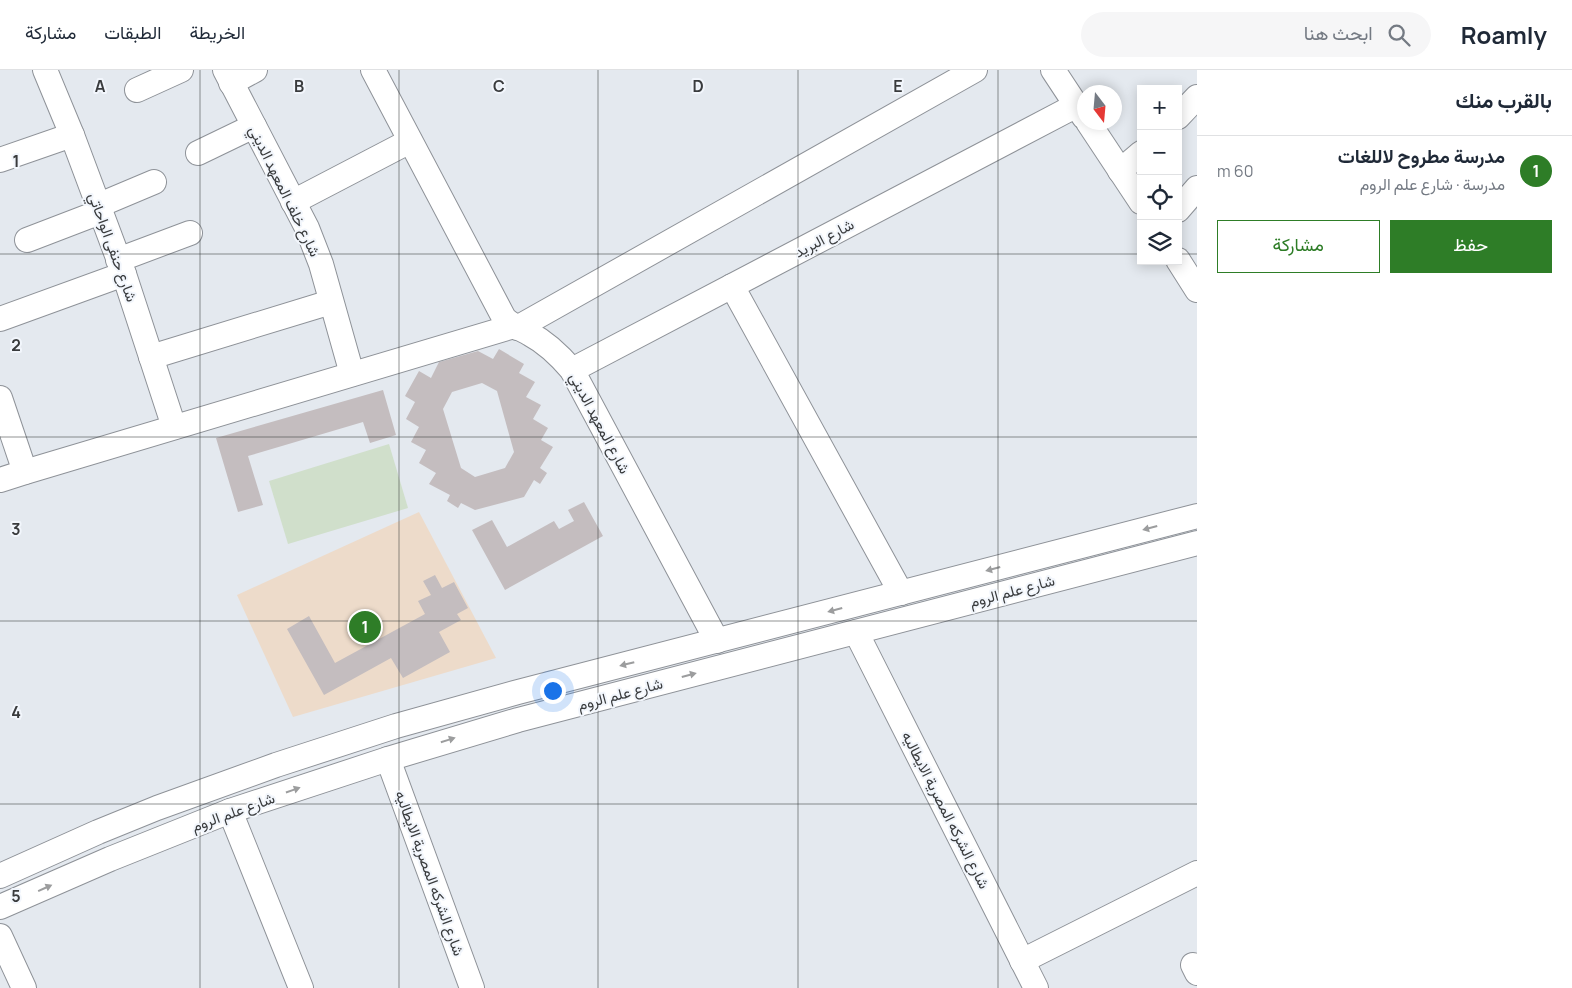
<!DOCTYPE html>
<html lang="ar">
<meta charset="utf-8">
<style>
:root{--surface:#fff;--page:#f6f6f7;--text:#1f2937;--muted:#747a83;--line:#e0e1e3;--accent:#2e7d27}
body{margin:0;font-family:Manrope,Vazirmatn,sans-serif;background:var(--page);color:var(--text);direction:rtl}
.controls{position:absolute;right:15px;top:15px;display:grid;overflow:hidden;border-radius:0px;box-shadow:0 2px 12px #0003}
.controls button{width:45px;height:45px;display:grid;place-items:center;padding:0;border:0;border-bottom:1px solid var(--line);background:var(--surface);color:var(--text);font:25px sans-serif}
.compass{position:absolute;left:1077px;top:15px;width:45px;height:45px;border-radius:50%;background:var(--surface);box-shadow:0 2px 12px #0003;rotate:164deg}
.you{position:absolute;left:552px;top:620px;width:18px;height:18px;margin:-12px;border:4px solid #fff;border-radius:50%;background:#1a73e8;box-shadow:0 0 0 8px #1a73e833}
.badge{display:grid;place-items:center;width:32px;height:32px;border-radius:50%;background:var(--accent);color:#fff;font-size:16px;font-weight:700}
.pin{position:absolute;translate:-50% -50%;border:2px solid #fff;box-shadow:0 1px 5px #0006}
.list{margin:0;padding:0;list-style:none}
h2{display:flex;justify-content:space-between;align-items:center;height:65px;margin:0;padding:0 20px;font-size:21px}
h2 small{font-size:16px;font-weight:400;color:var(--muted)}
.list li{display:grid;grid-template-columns:32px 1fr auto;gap:15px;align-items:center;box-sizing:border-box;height:70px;padding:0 20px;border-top:1px solid var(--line)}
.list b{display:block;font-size:19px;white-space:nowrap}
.list p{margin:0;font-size:16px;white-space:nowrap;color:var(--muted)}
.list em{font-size:16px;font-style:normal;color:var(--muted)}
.actions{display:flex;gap:10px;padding:15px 20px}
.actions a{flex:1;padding:11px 0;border:1px solid var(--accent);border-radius:0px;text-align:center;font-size:18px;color:var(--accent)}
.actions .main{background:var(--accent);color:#fff}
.icon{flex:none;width:28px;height:28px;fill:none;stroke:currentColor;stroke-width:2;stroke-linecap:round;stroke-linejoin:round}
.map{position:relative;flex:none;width:1197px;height:918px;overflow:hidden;direction:ltr}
header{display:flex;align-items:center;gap:30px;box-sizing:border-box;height:70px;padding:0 25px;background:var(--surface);border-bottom:1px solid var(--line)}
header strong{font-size:24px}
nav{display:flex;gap:28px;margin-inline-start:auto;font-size:18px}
.search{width:350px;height:45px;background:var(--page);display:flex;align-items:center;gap:12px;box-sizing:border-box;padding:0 18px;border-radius:28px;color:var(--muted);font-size:19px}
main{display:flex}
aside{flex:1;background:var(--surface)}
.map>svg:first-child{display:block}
.education{fill:#eddbca}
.green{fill:#d0dfcb}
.building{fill:#c4bdbf;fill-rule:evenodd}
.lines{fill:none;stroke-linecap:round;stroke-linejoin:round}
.minor-casing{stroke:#8e9298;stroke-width:26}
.minor{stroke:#fff;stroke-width:24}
.oneway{fill:#9c9d9e}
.grid{fill:none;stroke:#393b3d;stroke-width:1;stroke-opacity:0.55}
.labels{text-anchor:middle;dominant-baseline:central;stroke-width:4;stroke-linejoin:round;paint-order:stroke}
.street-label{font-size:15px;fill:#393b3d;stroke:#f2f6fc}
.grid-label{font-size:16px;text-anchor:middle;font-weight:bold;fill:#393b3d;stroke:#f2f6fc;stroke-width:4;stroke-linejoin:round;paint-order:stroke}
</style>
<header>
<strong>Roamly</strong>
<div class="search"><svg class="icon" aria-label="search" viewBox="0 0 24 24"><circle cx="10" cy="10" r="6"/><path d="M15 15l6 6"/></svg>ابحث هنا</div>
<nav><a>الخريطة</a><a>الطبقات</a><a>مشاركة</a></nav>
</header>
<main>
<aside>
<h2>بالقرب منك<small></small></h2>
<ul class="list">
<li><span class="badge">1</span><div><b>مدرسة مطروح لاللغات</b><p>مدرسة · شارع علم الروم</p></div><em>60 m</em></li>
</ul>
<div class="actions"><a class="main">حفظ</a><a>مشاركة</a></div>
</aside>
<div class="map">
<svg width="1197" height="918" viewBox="0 0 1197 918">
<rect width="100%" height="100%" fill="#e4e9ef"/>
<!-- education -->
<polygon class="education" points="419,442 496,588 293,647 237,525"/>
<!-- green -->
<polygon class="green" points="389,374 408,438 288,474 269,411"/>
<!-- building -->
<g class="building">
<path d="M 499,279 L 524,294 L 519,303 L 535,312 L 526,327 L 541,335 L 533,349 L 548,358 L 541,370 L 553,377 L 540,398 L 547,403 L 540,414 L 534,410 L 524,427 L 475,440 L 461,433 L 458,438 L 447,431 L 450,425 L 429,414 L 436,403 L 419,393 L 426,380 L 411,372 L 419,357 L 406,349 L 415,332 L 405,326 L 419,301 L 431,308 L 439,292 L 478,281 L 493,289 ZM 482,313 L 497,321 L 514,382 L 505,398 L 475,407 L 461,398 L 443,339 L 452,322 Z"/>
<polygon points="383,320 396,365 370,373 363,352 248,386 263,435 238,442 216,368"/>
<polygon points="584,432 603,466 505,520 472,460 492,450 507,477 554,451 559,459 574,451 568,440"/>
<polygon points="435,505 442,518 454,512 468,538 457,544 461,550 439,562 450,582 403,608 391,588 324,625 287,559 309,546 335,593 425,544 418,531 431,525 423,511"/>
</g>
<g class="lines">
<!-- minor casing -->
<g class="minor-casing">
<g id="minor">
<polyline points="45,0 72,65 124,204 174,357"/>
<polyline points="225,0 307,158 321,194 352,304"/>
<path d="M 373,0 L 504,248 C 511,256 521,258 530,264 C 547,273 560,286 572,300 L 717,571"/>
<polyline points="1053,0 1084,47"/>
<polyline points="231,13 255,0"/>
<polyline points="137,20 181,0"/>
<polyline points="1178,47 1197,27"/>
<polyline points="1088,52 1141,132"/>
<polyline points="198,83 254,56"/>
<polyline points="0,90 72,65"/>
<polyline points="1120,101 1141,83"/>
<polyline points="293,132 410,71"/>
<polyline points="97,136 154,112"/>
<polyline points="1178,140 1197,118"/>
<polyline points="27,170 100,142"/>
<polyline points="118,190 190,163"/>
<polyline points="1178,190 1197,220"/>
<polyline points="732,216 901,523"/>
<polyline points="0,249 124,204"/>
<polyline points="517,258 975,0"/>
<polyline points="151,287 331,232"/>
<polyline points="572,300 1077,35"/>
<polyline points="0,328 25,402"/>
<polyline points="0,410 25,402 514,256"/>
<polyline points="856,562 1036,918"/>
<polyline points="388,689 472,918"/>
<polyline points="230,741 301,918"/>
<polyline points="0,806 98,762 157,738 276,695 396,656 518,622 1197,446"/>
<polyline points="0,837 110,789 230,741 388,689 518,650 1197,473"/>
<polyline points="0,866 24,918"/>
<polyline points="1022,891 1197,803"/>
<polyline points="1193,895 1197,903"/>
</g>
</g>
<!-- minor -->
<use href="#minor" class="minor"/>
</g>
<!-- one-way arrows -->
<defs><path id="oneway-solid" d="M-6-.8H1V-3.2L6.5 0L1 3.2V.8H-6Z" transform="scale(1.25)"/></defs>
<g class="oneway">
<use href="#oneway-solid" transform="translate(1150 458) rotate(165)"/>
<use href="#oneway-solid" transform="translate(993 499) rotate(165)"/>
<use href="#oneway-solid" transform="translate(835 540) rotate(165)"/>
<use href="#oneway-solid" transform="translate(627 594) rotate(166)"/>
<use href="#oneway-solid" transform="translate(689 605) rotate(-15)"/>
<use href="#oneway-solid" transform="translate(448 670) rotate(-17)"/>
<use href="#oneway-solid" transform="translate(293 720) rotate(-19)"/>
<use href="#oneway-solid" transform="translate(45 818) rotate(-24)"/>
</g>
<!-- grid -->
<path class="grid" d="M 200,0 L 200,918M 399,0 L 399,918M 598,0 L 598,918M 798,0 L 798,918M 998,0 L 998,918M 0,184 L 1141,184M 1178,184 L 1197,184M 0,367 L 1197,367M 0,551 L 1197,551M 0,734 L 1197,734"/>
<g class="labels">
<!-- street labels -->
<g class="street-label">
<text transform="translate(285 121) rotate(64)">شارع خلف المعهد الديني</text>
<text transform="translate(824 168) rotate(-28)">شارع البريد</text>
<text transform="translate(113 177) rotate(70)">شارع حنفى الواحاتي</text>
<text transform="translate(600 353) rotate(62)">شارع المعهد الديني</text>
<text transform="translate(1012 521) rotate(-15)">شارع علم الروم</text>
<text transform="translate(620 624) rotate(-15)">شارع علم الروم</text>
<text transform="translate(946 740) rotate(63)">شارع الشركه المصرية الايطاليه</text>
<text transform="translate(233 742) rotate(-20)">شارع علم الروم</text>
<text transform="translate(430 803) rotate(70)">شارع الشركه المصرية الايطاليه</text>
</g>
</g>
<g class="grid-label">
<text x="100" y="22">A</text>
<text x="299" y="22">B</text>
<text x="499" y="22">C</text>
<text x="698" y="22">D</text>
<text x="898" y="22">E</text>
<text x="16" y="97">1</text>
<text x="16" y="281">2</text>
<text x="16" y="465">3</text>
<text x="16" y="648">4</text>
<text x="16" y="832">5</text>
</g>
</svg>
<div class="controls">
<button>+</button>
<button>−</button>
<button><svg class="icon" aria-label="locate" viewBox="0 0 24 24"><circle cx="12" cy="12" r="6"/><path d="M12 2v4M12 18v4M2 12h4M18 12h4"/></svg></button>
<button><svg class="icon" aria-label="layers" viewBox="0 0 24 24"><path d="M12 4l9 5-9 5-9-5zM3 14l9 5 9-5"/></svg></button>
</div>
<svg class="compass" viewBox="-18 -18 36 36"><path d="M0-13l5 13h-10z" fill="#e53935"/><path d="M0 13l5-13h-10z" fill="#747a83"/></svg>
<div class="you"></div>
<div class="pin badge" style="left:365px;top:557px">1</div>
</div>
</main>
